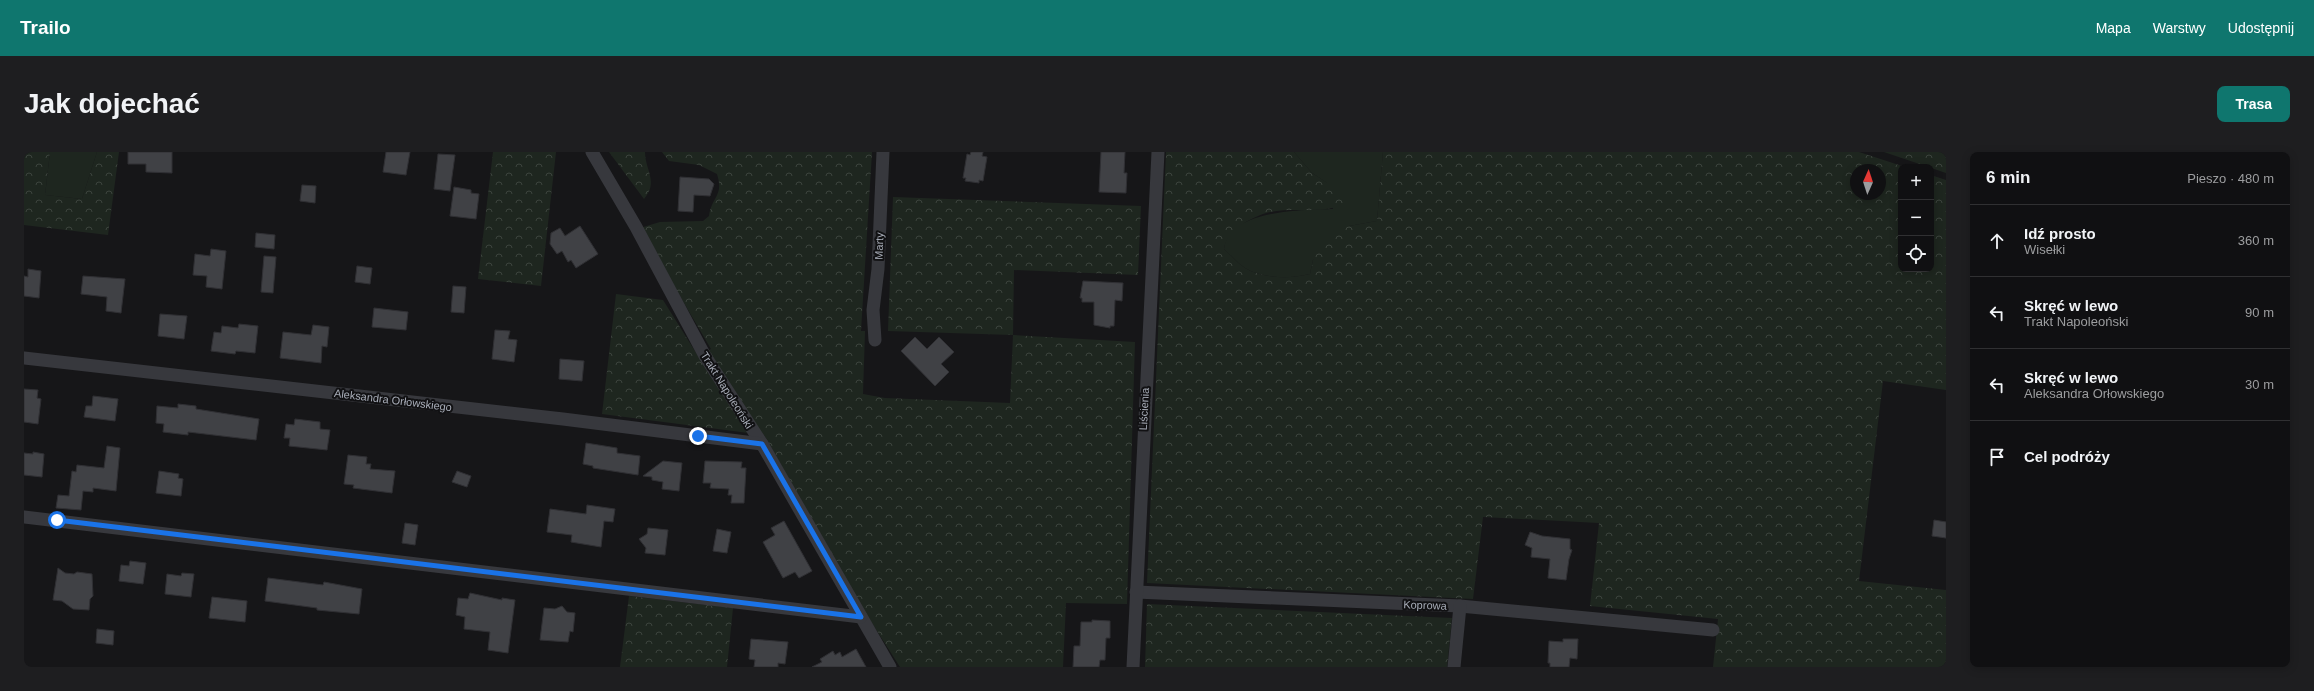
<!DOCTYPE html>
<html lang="pl">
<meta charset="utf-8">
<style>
:root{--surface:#101012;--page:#1e1e20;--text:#f1f3f6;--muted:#9c9d9f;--line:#303032;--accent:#0f766e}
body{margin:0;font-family:Helvetica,sans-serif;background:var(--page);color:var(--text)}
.controls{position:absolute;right:12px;top:12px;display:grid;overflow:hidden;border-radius:8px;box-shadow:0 2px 10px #0003}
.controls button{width:36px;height:36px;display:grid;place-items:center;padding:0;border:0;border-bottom:1px solid var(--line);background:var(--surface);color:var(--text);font:20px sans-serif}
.compass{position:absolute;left:1826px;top:12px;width:36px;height:36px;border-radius:50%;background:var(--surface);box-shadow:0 2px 10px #0003;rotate:3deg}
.stop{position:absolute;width:12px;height:12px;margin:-9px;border:3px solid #1a73e8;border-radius:50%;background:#fff}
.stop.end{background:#1a73e8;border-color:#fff;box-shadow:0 1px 4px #0008}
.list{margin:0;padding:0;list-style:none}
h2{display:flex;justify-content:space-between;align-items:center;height:52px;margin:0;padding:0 16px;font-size:17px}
h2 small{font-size:13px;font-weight:400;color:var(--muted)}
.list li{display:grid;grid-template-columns:26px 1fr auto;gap:12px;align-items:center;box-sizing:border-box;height:72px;padding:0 16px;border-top:1px solid var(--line)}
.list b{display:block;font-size:15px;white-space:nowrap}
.list p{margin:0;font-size:13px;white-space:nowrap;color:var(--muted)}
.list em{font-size:13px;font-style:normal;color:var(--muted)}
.icon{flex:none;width:22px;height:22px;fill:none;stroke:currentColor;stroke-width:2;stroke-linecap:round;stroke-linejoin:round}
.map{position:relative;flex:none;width:1922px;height:515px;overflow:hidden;border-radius:8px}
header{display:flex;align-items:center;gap:24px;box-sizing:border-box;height:56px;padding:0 20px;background:var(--accent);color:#fff}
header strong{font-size:19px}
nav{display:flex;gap:22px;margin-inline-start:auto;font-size:14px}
.intro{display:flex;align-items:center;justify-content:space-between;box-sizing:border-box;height:96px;padding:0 24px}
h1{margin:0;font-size:28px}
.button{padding:10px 18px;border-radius:8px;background:var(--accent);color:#fff;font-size:14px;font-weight:700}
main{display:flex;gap:24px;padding:0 24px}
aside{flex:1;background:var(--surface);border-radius:8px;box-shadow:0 2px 10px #0003}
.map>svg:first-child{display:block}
.green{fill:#1e261f}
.forest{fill:url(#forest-crowns);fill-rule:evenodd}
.building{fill:#404145;stroke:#303034}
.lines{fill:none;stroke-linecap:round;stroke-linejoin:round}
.minor{stroke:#37383d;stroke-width:13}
.route{stroke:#1a73e8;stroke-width:5}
.labels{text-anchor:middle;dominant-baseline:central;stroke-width:4;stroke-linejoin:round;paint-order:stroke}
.street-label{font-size:11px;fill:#a8adb8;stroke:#111113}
</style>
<header>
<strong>Trailo</strong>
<nav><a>Mapa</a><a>Warstwy</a><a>Udostępnij</a></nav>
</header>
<div class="intro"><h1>Jak dojechać</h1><a class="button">Trasa</a></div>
<main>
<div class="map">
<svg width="1922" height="515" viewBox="0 0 1922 515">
<defs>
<pattern id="forest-crowns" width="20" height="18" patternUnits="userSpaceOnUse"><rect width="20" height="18" fill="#1e261f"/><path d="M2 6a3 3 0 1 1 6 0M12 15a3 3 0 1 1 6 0" fill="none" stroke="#3c433d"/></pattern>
</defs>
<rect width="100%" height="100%" fill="#161618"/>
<!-- green -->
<g class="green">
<polygon points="26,0 73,0 58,47 21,43"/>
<path d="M 1270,0 L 1359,0 L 1353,69 L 1325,74 L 1289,108 L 1286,122 C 1267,127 1239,127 1221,116 C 1213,111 1207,103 1200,97 C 1205,57 1280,58 1309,57 L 1303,31 L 1288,21 Z"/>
</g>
<!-- forest -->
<g class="forest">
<polygon points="0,0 26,0 21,43 58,47 73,0 95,0 84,83 0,73"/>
<polygon points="469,0 532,0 517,134 454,127"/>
<path d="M 585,0 L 621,0 C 621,18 635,30 620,47 Z"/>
<path d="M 638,0 L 848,0 L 837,179 L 841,179 L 839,242 L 861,246 L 986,251 L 989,183 L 864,179 L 869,45 L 1117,54 L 1114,123 L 990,118 L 989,183 L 1111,190 L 1103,452 L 1042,451 L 1039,515 L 876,515 L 844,465 L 740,283 L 578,262 L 592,142 L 639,148 L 674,204 L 687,197 L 616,76 L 636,70 L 679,69 L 685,64 C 688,44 700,44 693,22 L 675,13 L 645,9 Z"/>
<path d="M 1142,0 L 1270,0 L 1288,21 L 1319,41 L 1321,52 C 1296,63 1268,54 1242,61 C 1226,66 1202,79 1200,97 C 1207,103 1213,111 1221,116 C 1239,127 1267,127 1286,122 L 1289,108 L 1302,82 L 1325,74 L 1353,69 L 1359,0 L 1835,0 L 1881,15 L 1877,15 L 1877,117 L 1907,117 L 1907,23 L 1922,28 L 1922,238 L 1859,229 L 1835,429 L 1922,438 L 1922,515 L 1689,515 L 1694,467 L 1566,454 L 1575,371 L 1459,365 L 1449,447 L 1123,431 ZM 1832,18 L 1856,18 L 1856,42 L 1832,42 Z"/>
<polygon points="1860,0 1922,0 1922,21"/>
<polygon points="605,444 709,456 703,515 596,515"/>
<polygon points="1123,452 1428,466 1423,515 1121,515"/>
</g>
<!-- building -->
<g class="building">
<polygon points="104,0 148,0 148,21 122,20 122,12 104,12"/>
<polygon points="362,0 386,0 382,23 359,20"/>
<polygon points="947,0 959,0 958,4 963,5 959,29 955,28 955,31 941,29 942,26 939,26 943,2 946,3"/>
<polygon points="1077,0 1101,0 1100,21 1103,21 1102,41 1075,40"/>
<polygon points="414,2 431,3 426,39 410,37"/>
<polygon points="656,25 685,27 690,32 686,44 670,43 669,60 654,59"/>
<polygon points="278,33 292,34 291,51 276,49"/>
<polygon points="430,35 447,38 447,41 455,42 452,67 426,64"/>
<polygon points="556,74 574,102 552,116 547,108 544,110 538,99 533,102 526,92 527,81 536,76 541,84"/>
<polygon points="232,81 251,83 250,97 231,95"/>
<polygon points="187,97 202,99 198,137 182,135 183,124 169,123 171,102 186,104"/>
<polygon points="240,104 252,105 249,141 237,140"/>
<polygon points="333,114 348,116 346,132 331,130"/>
<polygon points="4,117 17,119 15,146 0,144 0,124 4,125"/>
<polygon points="59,124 101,127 97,161 82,159 83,145 57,142"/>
<polygon points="1059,129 1099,131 1098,149 1091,148 1090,174 1086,174 1086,176 1070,173 1070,150 1058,150 1058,146 1056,146"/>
<polygon points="429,134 442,135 440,161 427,160"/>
<polygon points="350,156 384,160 382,178 348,175"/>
<polygon points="136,162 163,164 160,187 134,184"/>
<polygon points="215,172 234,174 231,201 212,199 211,202 187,199 190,180 197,181 198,174 214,176"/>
<polygon points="289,173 305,175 303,195 298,194 297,211 256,206 259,180 287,183"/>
<polygon points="471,178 486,179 484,187 493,188 490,210 468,207"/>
<polygon points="891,185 903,197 915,185 930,200 917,212 925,220 911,234 877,199"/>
<polygon points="536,207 560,209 558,229 535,227"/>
<polygon points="0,237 14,238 13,246 17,247 14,272 0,270"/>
<polygon points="69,244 94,247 91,269 60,265 62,254 68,254"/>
<polygon points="154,252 172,254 172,257 235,267 232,288 164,280 164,283 139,280 140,272 132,271 133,254 154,256"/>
<polygon points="271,267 296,270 296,277 306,278 303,298 265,294 266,286 260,286 262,272 270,273"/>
<polygon points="562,291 593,296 593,301 616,304 614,323 569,316 569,314 559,312"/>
<polygon points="83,294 96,296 92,339 69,336 69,340 59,339 57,358 32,356 34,343 45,344 48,319 52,320 53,313 80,316"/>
<polygon points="9,300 20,302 18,325 0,323 0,301 9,302"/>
<polygon points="324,303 343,305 342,312 347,312 346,317 371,319 368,341 329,336 330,333 320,332"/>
<polygon points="639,309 658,311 655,339 638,337 639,330 628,328 628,325 619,324"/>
<polygon points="681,309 718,310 717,316 722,316 720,351 707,351 708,343 704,343 705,337 686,336 687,331 679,331"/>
<polygon points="135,319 155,322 154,326 159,327 157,344 132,341"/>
<polygon points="433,319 447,324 443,335 428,330"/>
<polygon points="563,353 591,357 589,370 580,369 577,395 547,390 548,383 523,380 526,357 562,362"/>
<polygon points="1910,368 1922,370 1922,386 1908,384"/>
<polygon points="760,369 788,419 775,426 771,420 759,426 739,390 751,383 747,376"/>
<polygon points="381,371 394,373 391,393 378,391"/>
<polygon points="624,376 644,378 641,403 621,401 622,396 615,387 623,382"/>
<polygon points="693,377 707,380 703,401 689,399"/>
<polygon points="1506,380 1518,384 1546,387 1546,397 1548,398 1545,407 1542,428 1524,426 1526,407 1507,405 1508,396 1501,393"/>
<polygon points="106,409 122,411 119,432 95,429 97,413 105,414"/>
<polygon points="34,416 41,421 50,422 53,420 68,422 69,444 66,447 65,458 49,457 38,449 29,448"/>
<polygon points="158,421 170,422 167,445 141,442 143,422 157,424"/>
<polygon points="244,426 299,433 300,430 338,437 335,462 293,458 293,456 241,449"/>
<polygon points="446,441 478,448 478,446 491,448 484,501 464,498 466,480 440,477 441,465 432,463 434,446 444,447"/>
<polygon points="188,445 223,449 221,470 185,466"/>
<polygon points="538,454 543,460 551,461 549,480 546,479 544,490 516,488 520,456 531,457"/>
<polygon points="1068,468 1086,469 1086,486 1082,486 1081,508 1076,508 1075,515 1049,515 1050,494 1056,494 1057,470 1068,470"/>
<polygon points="73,477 90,479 89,493 72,491"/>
<polygon points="727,487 764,490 761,512 754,511 754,515 730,515 731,508 725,507"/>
<polygon points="1539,487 1554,487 1553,507 1546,506 1545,515 1526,515 1526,511 1524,511 1525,489 1539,490"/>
<polygon points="832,497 842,515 788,515 798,510 796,507 809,499 811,503 816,500 818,505"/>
</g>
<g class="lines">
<!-- minor -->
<g class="minor">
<polyline points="568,0 612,75 681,204 738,292 866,515"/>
<polyline points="851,188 849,158 854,117 859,0"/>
<polyline points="0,206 539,267 738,292"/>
<polyline points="0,365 837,465"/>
<polyline points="1112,440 1436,454 1689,478"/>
<polyline points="1109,515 1134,0"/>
<polyline points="1430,515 1436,454"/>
</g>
</g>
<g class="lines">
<!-- route -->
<polyline class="route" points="33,368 837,465 738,292 674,284"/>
</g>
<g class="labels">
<!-- street labels -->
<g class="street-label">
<text transform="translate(855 94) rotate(-88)">Marty</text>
<text transform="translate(703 238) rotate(58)">Trakt Napoleoński</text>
<text transform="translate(369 248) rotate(7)">Aleksandra Orłowskiego</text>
<text transform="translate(1120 257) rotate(-87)">Liścienia</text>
<text transform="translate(1401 453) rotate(2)">Koprowa</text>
</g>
</g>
</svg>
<div class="controls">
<button>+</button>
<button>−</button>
<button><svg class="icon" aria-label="locate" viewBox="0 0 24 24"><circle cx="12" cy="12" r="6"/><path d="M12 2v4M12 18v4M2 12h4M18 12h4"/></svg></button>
</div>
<svg class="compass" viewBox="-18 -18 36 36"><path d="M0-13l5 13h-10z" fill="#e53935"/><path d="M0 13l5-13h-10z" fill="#9c9d9f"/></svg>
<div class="stop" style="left:33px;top:368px"></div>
<div class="stop end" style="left:674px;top:284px"></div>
</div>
<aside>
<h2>6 min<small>Pieszo · 480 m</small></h2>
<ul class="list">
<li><svg class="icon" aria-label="ahead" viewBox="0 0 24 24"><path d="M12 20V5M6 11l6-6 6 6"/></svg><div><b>Idź prosto</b><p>Wisełki</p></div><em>360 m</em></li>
<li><svg class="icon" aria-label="left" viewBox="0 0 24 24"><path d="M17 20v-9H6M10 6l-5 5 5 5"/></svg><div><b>Skręć w lewo</b><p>Trakt Napoleoński</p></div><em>90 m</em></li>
<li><svg class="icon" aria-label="left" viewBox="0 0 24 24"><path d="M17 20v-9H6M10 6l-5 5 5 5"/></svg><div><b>Skręć w lewo</b><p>Aleksandra Orłowskiego</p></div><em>30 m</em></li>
<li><svg class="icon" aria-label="arrive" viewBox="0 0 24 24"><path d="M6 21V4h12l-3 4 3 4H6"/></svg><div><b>Cel podróży</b></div></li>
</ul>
</aside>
</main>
